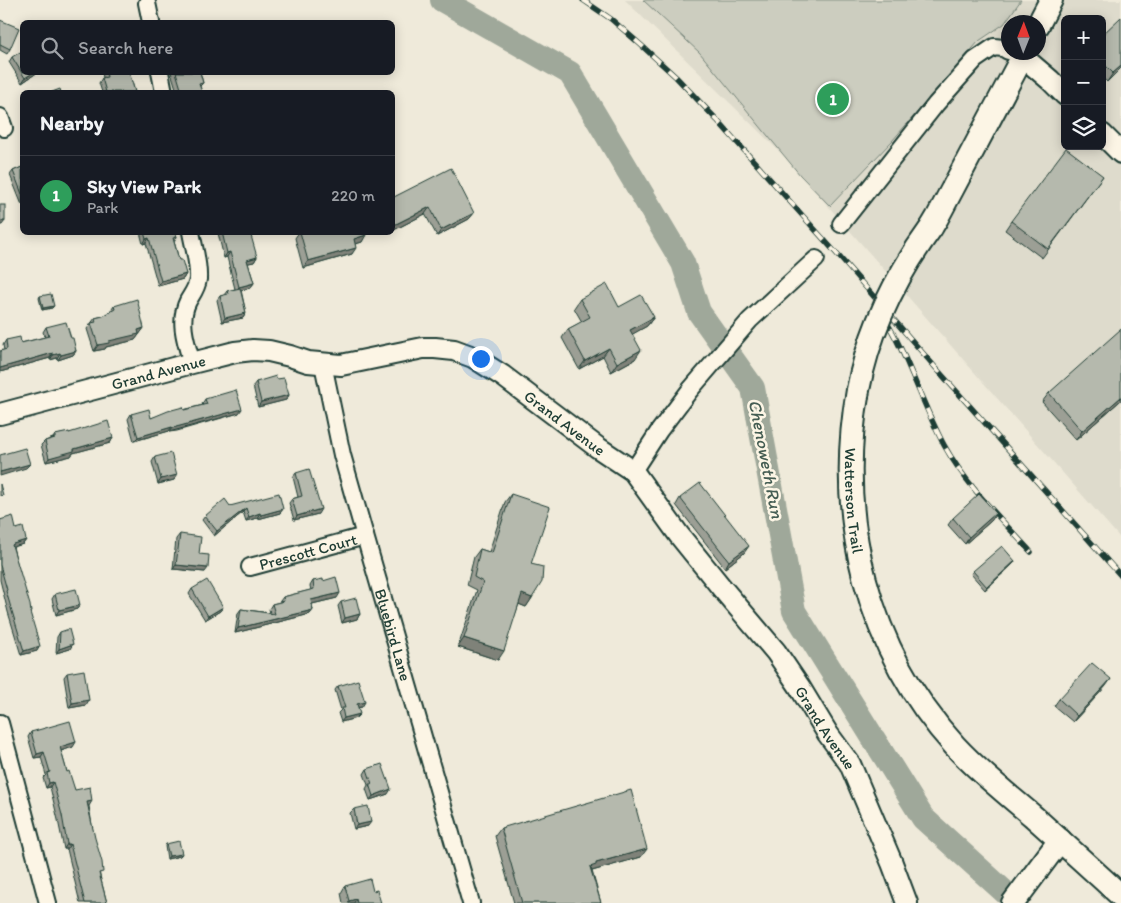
<!DOCTYPE html>
<meta charset="utf-8">
<style>
:root{--surface:#171b24;--page:#242831;--text:#f1f3f6;--muted:#9ea1a6;--line:#363941;--accent:#1a73e8}
body{margin:0;font-family:Itim,sans-serif;background:var(--page);color:var(--text)}
.controls{position:absolute;right:15px;top:15px;display:grid;overflow:hidden;border-radius:8px;box-shadow:0 2px 12px #0003}
.controls button{width:45px;height:45px;display:grid;place-items:center;padding:0;border:0;border-bottom:1px solid var(--line);background:var(--surface);color:var(--text);font:25px sans-serif}
.compass{position:absolute;left:1001px;top:15px;width:45px;height:45px;border-radius:50%;background:var(--surface);box-shadow:0 2px 12px #0003;rotate:1deg}
.you{position:absolute;left:480px;top:358px;width:18px;height:18px;margin:-12px;border:4px solid #fff;border-radius:50%;background:#1a73e8;box-shadow:0 0 0 8px #1a73e833}
.badge{display:grid;place-items:center;width:32px;height:32px;border-radius:50%;background:var(--accent);color:#fff;font-size:16px;font-weight:700}
.pin{position:absolute;translate:-50% -50%;border:2px solid #fff;box-shadow:0 1px 5px #0006}
.list{margin:0;padding:0;list-style:none}
h2{display:flex;justify-content:space-between;align-items:center;height:65px;margin:0;padding:0 20px;font-size:21px}
h2 small{font-size:16px;font-weight:400;color:var(--muted)}
.list li{display:grid;grid-template-columns:32px 1fr auto;gap:15px;align-items:center;box-sizing:border-box;height:80px;padding:0 20px;border-top:1px solid var(--line)}
.list b{display:block;font-size:19px;white-space:nowrap}
.list p{margin:0;font-size:16px;white-space:nowrap;color:var(--muted)}
.list em{font-size:16px;font-style:normal;color:var(--muted)}
.icon{flex:none;width:28px;height:28px;fill:none;stroke:currentColor;stroke-width:2;stroke-linecap:round;stroke-linejoin:round}
.map{position:relative;flex:none;width:1121px;height:903px;overflow:hidden}
.search{position:absolute;background:var(--surface);box-shadow:0 2px 12px #0003;left:20px;top:20px;width:375px;height:55px;display:flex;align-items:center;gap:12px;box-sizing:border-box;padding:0 18px;border-radius:8px;color:var(--muted);font-size:19px}
.panel{position:absolute;background:var(--surface);box-shadow:0 2px 12px #0003;left:20px;top:90px;width:375px;height:145px;border-radius:8px}
.map>svg:first-child{display:block}
.built{fill:#dedbcc;fill-rule:evenodd}
.green{fill:#cccdbf;stroke:#76857a}
.lines{fill:none;stroke-linecap:round;stroke-linejoin:round}
.river{stroke:#9fa89a;stroke-width:24}
.minor-casing{stroke:#1f3d34;stroke-width:20}
.tertiary-casing{stroke:#1f3d34;stroke-width:24}
.secondary-casing{stroke:#1f3d34;stroke-width:26}
.minor{stroke:#fcf5e5;stroke-width:16}
.tertiary{stroke:#fcf5e5;stroke-width:20}
.secondary{stroke:#fcf5e5;stroke-width:22}
.rail-casing{stroke:#1f3d34;stroke-width:5.5}
.rail{stroke:#fcf5e5;stroke-width:4;stroke-dasharray:11;stroke-linecap:butt}
.secondary-bridge-casing{stroke:#1f3d34;stroke-width:26;stroke-linecap:butt}
.secondary-bridge{stroke:#fcf5e5;stroke-width:22}
.wall{fill:#9c9f95;stroke:#1f3d34}
.shaded-wall{fill:#7f8279;stroke:#1f3d34}
.building{fill:#b5b9ad;stroke:#1f3d34}
.labels{text-anchor:middle;dominant-baseline:central;stroke-width:5;stroke-linejoin:round;paint-order:stroke}
.street-label{font-size:16px;fill:#1f3d34;stroke:#fcf5e5}
.water-label{font-size:18px;font-style:italic;fill:#455d53;stroke:#fcf5e5}
</style>
<div class="map">
<svg width="1121" height="903" viewBox="0 0 1121 903">
<rect width="100%" height="100%" fill="#efeada"/>
<filter id="ink" filterUnits="userSpaceOnUse"><feTurbulence type="fractalNoise" baseFrequency=".02" numOctaves="2"/><feDisplacementMap in="SourceGraphic" scale="10" xChannelSelector="R" yChannelSelector="G"/><feConvolveMatrix kernelMatrix="1 2 1 2 8 2 1 2 1" color-interpolation-filters="sRGB"/></filter>
<g filter="url(#ink)">
<!-- built -->
<path class="built" d="M 625,0 L 1121,0 L 1121,539 L 785,157 ZM 1065,19 L 1102,19 L 1102,146 L 1065,146 ZM 1008,22 L 1038,22 L 1038,52 L 1008,52 Z"/>
<!-- green -->
<polygon class="green" points="643,0 1021,0 1004,24 979,41 892,141 830,206 800,175 700,53"/>
<g class="lines">
<!-- river -->
<polyline class="river" points="442,0 570,73 683,263 699,312 753,388 794,611 923,818 1017,903"/>
<!-- minor casing -->
<g class="minor-casing">
<g id="minor">
<polyline points="147,3 151,22"/>
<polyline points="160,72 164,92"/>
<polyline points="0,117 4,128"/>
<polyline points="841,224 936,104 975,60 994,47 1003,48 1008,51"/>
<path d="M 191,232 C 194,248 199,264 198,279 C 197,288 192,294 188,301 C 178,321 186,343 192,363"/>
<path id="s1" d="M 323,364 L 342,455 L 365,536 L 471,903"/>
<polyline points="633,471 659,431 690,390 750,320 816,259"/>
<path id="s2" d="M 250,567 L 365,536"/>
<polyline points="0,723 48,903"/>
</g>
</g>
<!-- tertiary casing -->
<g class="tertiary-casing">
<g id="tertiary">
<polyline points="1023,57 1050,80 1065,95"/>
<polyline points="1102,134 1121,153"/>
<path id="s3" d="M 0,414 L 192,363 L 235,352 L 253,350 L 269,351 L 290,356 L 308,362 L 341,365 L 423,348 L 435,348 L 454,350 L 473,357 L 503,376 L 597,447 L 633,471 L 679,535 L 721,587 L 776,652 L 799,686 L 828,734 L 850,764 L 892,863 L 907,903"/>
</g>
</g>
<!-- secondary casing -->
<g class="secondary-casing">
<g id="secondary">
<polyline points="1038,25 1051,0"/>
<polyline points="931,228 937,218 1025,52"/>
<path id="s4" d="M 858,390 C 835,518 867,649 955,746 C 979,772 1007,794 1034,817 C 1063,843 1092,869 1121,896"/>
<polyline points="1013,903 1060,840"/>
</g>
</g>
<!-- minor -->
<use href="#minor" class="minor"/>
<!-- tertiary -->
<use href="#tertiary" class="tertiary"/>
<!-- secondary -->
<use href="#secondary" class="secondary"/>
<!-- rail casing -->
<g class="rail-casing">
<g id="rail">
<polyline points="583,0 611,19 641,45 676,77 717,120 836,253 935,367 1121,576"/>
<path d="M 879,310 C 887,322 894,334 900,347 C 915,379 927,413 944,445 C 966,485 1000,518 1031,552"/>
</g>
</g>
<!-- rail -->
<use href="#rail" class="rail"/>
<!-- secondary-bridge casing -->
<g class="secondary-bridge-casing">
<path id="secondary-bridge" d="M 858,390 C 869,331 896,276 931,228"/>
</g>
<!-- secondary-bridge -->
<use href="#secondary-bridge" class="secondary-bridge"/>
</g>
<!-- wall -->
<g class="wall">
<polygon points="0,20 10,49 7,54 0,50"/>
<polygon points="1102,35 1121,68 1107,82 1102,77"/>
<polygon points="12,57 38,72 22,83 9,62"/>
<polygon points="102,72 129,72 135,92 102,92 99,83 102,78 103,78"/>
<polygon points="171,72 200,72 203,83 200,86 202,92 177,92"/>
<polygon points="22,167 22,205 10,175 13,171"/>
<polygon points="1103,176 1042,258 1005,230 1011,221"/>
<polygon points="392,198 474,213 469,219 437,236 425,214 392,231"/>
<polygon points="140,232 175,232 177,237 174,241 179,260 186,274 183,279 158,286 146,243 143,244"/>
<polygon points="215,232 244,232 257,257 254,262 248,263 254,283 250,288 241,290 246,313 243,318 222,322 217,300 220,296 224,295 227,291 235,289 227,257 224,258 218,233 215,233"/>
<polygon points="299,232 366,232 362,242 355,244 352,254 303,268 295,238"/>
<polygon points="40,296 54,306 52,308 42,310 39,298"/>
<polygon points="580,299 619,307 654,317 647,326 632,334 635,359 611,372 603,356 579,369 562,338 568,329 582,322 574,308"/>
<polygon points="114,306 144,328 135,340 106,347 105,349 94,351 87,329 95,318 103,316 110,312"/>
<polygon points="46,327 71,338 76,351 73,355 58,360 57,358 50,360 50,358 0,372 0,351 4,350 3,345 6,340 21,343 45,337 43,332"/>
<polygon points="277,379 289,395 286,400 258,407 253,386 256,382"/>
<polygon points="1049,393 1121,400 1076,440 1042,402"/>
<polygon points="205,399 239,413 177,431 169,432 169,431 134,441 128,419 131,414 151,418 203,405 202,404"/>
<polygon points="69,433 113,438 110,443 73,453 71,456 46,462 41,445 45,441 53,438 55,435"/>
<polygon points="155,457 177,475 174,480 158,484 152,462"/>
<polygon points="296,473 318,514 294,520 289,503 292,499 298,497 293,477"/>
<polygon points="511,494 531,564 532,598 526,607 519,604 498,660 458,647 477,590 467,585 474,557 480,549 489,552 505,502"/>
<polygon points="680,498 744,553 725,568 676,505"/>
<polygon points="230,506 283,509 280,513 258,519 257,518 246,521 243,512 214,536 202,520 205,516"/>
<polygon points="953,518 992,520 965,544 948,525"/>
<polygon points="0,520 16,529 26,540 23,544 13,547 30,613 37,651 21,655 8,612 0,580"/>
<polygon points="180,534 199,554 205,572 173,569 176,539"/>
<polygon points="1015,561 1013,564 985,590 971,574 973,571"/>
<polygon points="313,581 323,581 337,598 312,604 313,610 310,614 235,633 238,613 241,609 270,613 269,609 272,604 280,602 280,601 283,597 311,590 310,586"/>
<polygon points="192,589 223,607 220,611 205,620 189,594"/>
<polygon points="55,594 80,605 77,609 56,615 52,599"/>
<polygon points="341,602 360,614 357,619 342,623 338,606"/>
<polygon points="60,632 70,649 56,653 57,637"/>
<polygon points="67,673 86,705 69,708 64,677"/>
<polygon points="338,686 362,707 358,708 356,718 341,722 338,713 341,710 335,690"/>
<polygon points="1106,686 1073,722 1054,706 1059,699"/>
<polygon points="31,732 73,747 61,751 67,772 75,790 89,806 100,876 107,903 80,903 67,849 64,849 58,820 50,787 46,788 43,778 46,775 41,757 34,758 28,737"/>
<polygon points="367,769 388,794 370,800 366,789 368,785 364,774"/>
<polygon points="354,809 368,826 354,829 350,813"/>
<polygon points="501,828 641,857 592,871 601,903 514,903 495,836"/>
<polygon points="166,844 180,856 167,859 165,846"/>
<polygon points="345,886 373,891 380,903 343,903 341,893"/>
</g>
<!-- shaded-wall -->
<g class="shaded-wall">
<polygon points="1121,66 1121,68 1107,82 1113,73"/>
<polygon points="34,72 38,72 22,83 25,78"/>
<polygon points="430,207 425,214 392,231 392,226"/>
<polygon points="474,213 469,219 437,236 441,230"/>
<polygon points="0,221 5,221 2,225 0,225"/>
<polygon points="366,235 362,242 349,246 354,239"/>
<polygon points="149,238 146,243 143,244 146,239"/>
<polygon points="356,248 352,254 303,268 308,261"/>
<polygon points="230,252 227,257 224,258 227,253"/>
<polygon points="257,257 254,262 244,264 247,260"/>
<polygon points="186,274 183,279 158,286 161,281"/>
<polygon points="254,283 250,288 236,291 239,287"/>
<polygon points="54,306 52,308 42,310 43,308"/>
<polygon points="246,313 243,318 222,322 225,318"/>
<polygon points="654,317 647,326 624,339 630,330"/>
<polygon points="144,328 135,340 106,347 105,349 94,351 98,345"/>
<polygon points="609,348 603,356 579,369 585,361"/>
<polygon points="641,350 635,359 611,372 617,363"/>
<polygon points="76,351 73,355 58,360 61,355"/>
<polygon points="53,353 50,358 0,372 0,368"/>
<polygon points="60,353 57,358 50,360 53,355"/>
<polygon points="289,395 286,400 258,407 261,402"/>
<polygon points="1121,397 1121,400 1076,440 1082,431"/>
<polygon points="242,409 239,413 169,432 172,428"/>
<polygon points="172,427 169,431 134,441 138,437"/>
<polygon points="113,438 110,443 73,453 71,456 46,462 49,458 74,449"/>
<polygon points="30,464 26,468 0,476 0,472"/>
<polygon points="177,475 174,480 158,484 161,479"/>
<polygon points="246,508 243,512 214,536 217,531"/>
<polygon points="283,509 280,513 258,519 261,515"/>
<polygon points="321,509 318,514 294,520 297,516"/>
<polygon points="260,513 257,518 246,521 249,517"/>
<polygon points="996,513 992,520 965,544 969,537"/>
<polygon points="26,540 23,544 10,548 13,544"/>
<polygon points="749,546 744,553 725,568 729,561"/>
<polygon points="1015,561 1013,564 985,590 987,587"/>
<polygon points="176,565 208,568 205,572 173,569"/>
<polygon points="340,593 337,598 308,605 311,600"/>
<polygon points="522,594 532,598 526,607 516,603"/>
<polygon points="80,605 77,609 56,615 59,610"/>
<polygon points="223,607 220,611 205,620 208,616"/>
<polygon points="313,610 310,614 235,633 238,628"/>
<polygon points="360,614 357,619 342,623 345,618"/>
<polygon points="464,638 504,651 498,660 458,647"/>
<polygon points="73,644 70,649 56,653 59,649"/>
<polygon points="40,646 37,651 21,655 24,651"/>
<polygon points="1111,679 1106,686 1073,722 1077,716"/>
<polygon points="89,700 86,705 69,708 72,703"/>
<polygon points="365,702 362,707 354,708 357,704"/>
<polygon points="360,714 356,718 341,722 344,718"/>
<polygon points="76,742 73,747 57,752 60,747"/>
<polygon points="44,752 41,757 34,758 37,754"/>
<polygon points="53,782 50,787 46,788 49,783"/>
<polygon points="391,789 388,794 370,800 373,796"/>
<polygon points="92,801 89,806 84,807 87,802"/>
<polygon points="371,822 368,826 354,829 357,825"/>
<polygon points="67,844 70,844 67,849 64,849"/>
<polygon points="647,849 641,857 592,871 590,867 596,863"/>
<polygon points="182,854 180,856 167,859 169,856"/>
<polygon points="356,899 354,903 348,903 349,901"/>
</g>
<!-- building -->
<g class="building">
<polygon points="1121,17 1121,66 1113,73 1102,62 1102,35"/>
<polygon points="0,20 19,28 10,49 0,44"/>
<polygon points="22,51 22,72 34,72 25,78 12,57"/>
<polygon points="106,72 129,72 135,92 106,92 102,78 107,77"/>
<polygon points="176,72 200,72 203,83 199,84 202,92 182,92"/>
<polygon points="60,89 61,92 52,92"/>
<polygon points="1066,148 1103,176 1048,249 1011,221"/>
<polygon points="22,167 22,194 13,171"/>
<polygon points="451,168 474,213 441,230 430,207 392,226 392,198"/>
<rect x="0" y="205" width="5" height="16"/>
<polygon points="144,232 175,232 177,237 173,238 179,260 182,260 186,274 161,281 149,238 146,239"/>
<polygon points="222,232 244,232 244,233 250,232 257,257 247,260 254,283 239,287 230,252 227,253"/>
<polygon points="300,232 366,232 366,235 354,239 356,248 308,261"/>
<polygon points="607,284 619,307 641,295 654,317 630,330 641,350 617,363 609,348 585,361 568,329 590,317 580,299"/>
<polygon points="240,288 246,313 225,318 220,296 228,294 227,291"/>
<polygon points="51,294 54,306 43,308 40,296"/>
<polygon points="137,299 144,328 138,330 139,334 109,341 109,343 98,345 91,323 96,322 95,318 103,316 115,309 114,306"/>
<polygon points="66,322 71,338 73,338 76,351 61,355 60,353 53,355 53,353 0,368 0,351 7,349 6,340 20,337 21,343 49,336 46,327"/>
<polygon points="1121,329 1121,397 1082,431 1049,393"/>
<polygon points="276,376 277,379 284,378 289,395 261,402 256,382"/>
<polygon points="236,390 242,409 180,426 172,428 172,427 138,437 131,414 149,409 151,418 168,411 183,407 184,410 207,404 205,399"/>
<polygon points="108,421 113,438 74,449 74,451 49,458 45,441 55,438 55,435 69,432 69,433"/>
<polygon points="25,448 30,464 0,472 0,455"/>
<polygon points="171,453 177,475 161,479 155,457"/>
<polygon points="309,469 321,509 297,516 292,499 302,496 296,473"/>
<polygon points="700,483 749,546 729,561 680,498"/>
<polygon points="0,484 3,495 0,496"/>
<polygon points="279,493 283,509 261,515 260,513 249,517 246,508 217,531 205,516 225,499 230,506"/>
<polygon points="511,494 550,507 531,564 543,567 542,582 532,598 522,594 504,651 464,638 483,582 474,577 480,549 492,553"/>
<polygon points="979,494 996,513 969,537 953,518"/>
<polygon points="13,516 16,529 23,527 26,540 13,544 12,545 30,605 31,612 30,612 40,646 24,651 11,608 6,591 7,590 0,565 0,520"/>
<polygon points="180,534 201,537 199,554 209,555 208,568 176,565"/>
<polygon points="1002,546 1015,561 987,587 973,571"/>
<polygon points="336,577 340,593 311,600 313,610 238,628 241,609 275,614 272,604 284,601 283,597 314,589 313,581 323,579 323,581"/>
<polygon points="207,580 223,607 208,616 192,589"/>
<polygon points="76,589 80,605 59,610 55,594"/>
<polygon points="356,598 360,614 345,618 341,602"/>
<polygon points="69,629 73,644 59,649 60,632"/>
<polygon points="1092,663 1111,679 1077,716 1059,699"/>
<polygon points="84,670 89,700 72,703 67,673"/>
<polygon points="358,680 365,702 357,704 360,714 344,718 342,708 345,708 338,686"/>
<polygon points="70,721 76,742 60,747 67,772 69,771 75,790 90,787 92,801 87,802 95,838 102,862 103,872 99,873 107,903 85,903 70,844 67,844 62,815 53,782 49,783 47,773 50,772 44,752 37,754 31,732"/>
<polygon points="382,764 391,789 373,796 369,784 372,784 367,769"/>
<polygon points="631,790 647,849 596,863 596,865 590,867 601,903 522,903 501,828"/>
<polygon points="368,806 371,822 357,825 354,809"/>
<polygon points="179,841 182,854 169,856 166,844"/>
<polygon points="370,879 373,891 377,890 381,903 357,903 356,899 349,901 345,886"/>
</g>
</g>
<g class="labels">
<!-- street labels -->
<g class="street-label">
<text stroke="none"><textPath href="#s3" startOffset="164">Grand Avenue</textPath></text>
<text stroke="none"><textPath href="#s3" startOffset="599">Grand Avenue</textPath></text>
<text stroke="none"><textPath href="#s4" startOffset="111">Watterson Trail</textPath></text>
<text stroke="none"><textPath href="#s2" startOffset="60">Prescott Court</textPath></text>
<text stroke="none"><textPath href="#s1" startOffset="280">Bluebird Lane</textPath></text>
<text stroke="none"><textPath href="#s3" startOffset="1004">Grand Avenue</textPath></text>
</g>
<!-- water labels -->
<g class="water-label">
<text transform="translate(766 459) rotate(79)">Chenoweth Run</text>
</g>
</g>
</svg>
<div class="controls">
<button>+</button>
<button>−</button>
<button><svg class="icon" aria-label="layers" viewBox="0 0 24 24"><path d="M12 4l9 5-9 5-9-5zM3 14l9 5 9-5"/></svg></button>
</div>
<svg class="compass" viewBox="-18 -18 36 36"><path d="M0-13l5 13h-10z" fill="#e53935"/><path d="M0 13l5-13h-10z" fill="#9ea1a6"/></svg>
<div class="you"></div>
<div class="pin badge" style="left:833px;top:99px;background:#2e9e5b">1</div>
<div class="search"><svg class="icon" aria-label="search" viewBox="0 0 24 24"><circle cx="10" cy="10" r="6"/><path d="M15 15l6 6"/></svg>Search here</div>
<section class="panel">
<h2>Nearby<small></small></h2>
<ul class="list">
<li><span class="badge" style="background:#2e9e5b">1</span><div><b>Sky View Park</b><p>Park</p></div><em>220 m</em></li>
</ul>
</section>
</div>
